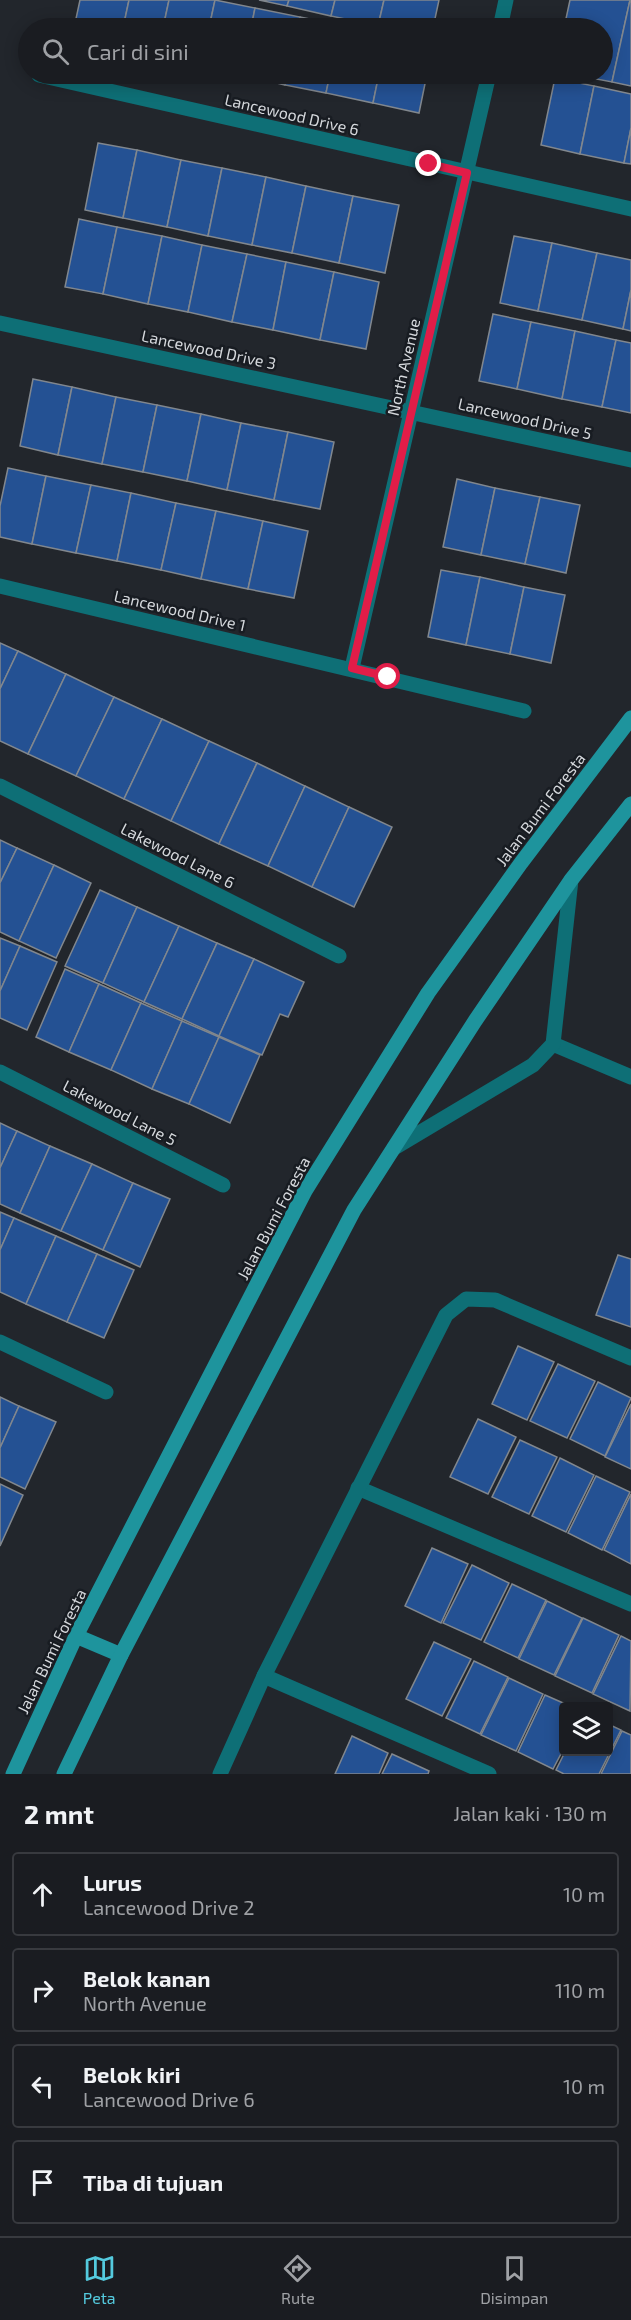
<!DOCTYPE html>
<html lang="id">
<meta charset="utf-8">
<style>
:root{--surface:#1a1c21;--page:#23252a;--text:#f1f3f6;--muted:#9fa1a5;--line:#383a3f;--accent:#54cade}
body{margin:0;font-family:"Exo 2",sans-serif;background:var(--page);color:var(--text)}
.controls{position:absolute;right:18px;bottom:18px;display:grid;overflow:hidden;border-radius:6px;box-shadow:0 3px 15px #0003}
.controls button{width:54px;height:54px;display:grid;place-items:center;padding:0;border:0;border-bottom:2px solid var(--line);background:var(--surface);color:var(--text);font:30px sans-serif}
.stop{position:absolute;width:18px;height:18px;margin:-14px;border:4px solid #e11d48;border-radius:50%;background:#fff}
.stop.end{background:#e11d48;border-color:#fff;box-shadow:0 2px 6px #0008}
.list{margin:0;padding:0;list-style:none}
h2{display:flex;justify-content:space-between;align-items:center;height:78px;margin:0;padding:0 24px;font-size:26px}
h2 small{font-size:20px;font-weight:400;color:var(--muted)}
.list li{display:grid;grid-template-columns:39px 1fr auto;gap:18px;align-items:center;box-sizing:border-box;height:84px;margin:0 12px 12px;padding:0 12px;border:2px solid var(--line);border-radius:6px}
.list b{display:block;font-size:22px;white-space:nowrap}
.list p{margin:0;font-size:20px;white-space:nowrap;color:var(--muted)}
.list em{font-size:20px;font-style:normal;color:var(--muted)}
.icon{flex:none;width:33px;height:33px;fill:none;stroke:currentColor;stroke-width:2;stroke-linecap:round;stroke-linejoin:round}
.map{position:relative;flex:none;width:631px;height:1774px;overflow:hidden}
.search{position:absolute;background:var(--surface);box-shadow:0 3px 15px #0003;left:18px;right:18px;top:18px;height:66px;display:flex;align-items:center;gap:15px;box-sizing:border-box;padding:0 21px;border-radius:33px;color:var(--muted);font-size:22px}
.sheet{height:462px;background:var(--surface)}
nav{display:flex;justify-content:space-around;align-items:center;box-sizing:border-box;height:84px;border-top:2px solid var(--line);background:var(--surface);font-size:16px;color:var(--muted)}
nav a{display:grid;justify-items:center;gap:3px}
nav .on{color:var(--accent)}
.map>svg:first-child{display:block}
.building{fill:#245193;stroke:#81878e;stroke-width:1.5}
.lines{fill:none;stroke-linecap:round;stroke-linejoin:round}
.street{stroke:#0e6f76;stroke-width:15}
.secondary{stroke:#1e949d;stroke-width:15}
.route{stroke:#e11d48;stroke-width:8}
.labels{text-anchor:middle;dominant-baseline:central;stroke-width:5;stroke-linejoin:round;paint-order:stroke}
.street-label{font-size:16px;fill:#d5d8dc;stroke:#181c22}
</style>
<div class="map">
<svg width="631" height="1774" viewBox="0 0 631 1774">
<rect width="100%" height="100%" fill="#22262c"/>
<!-- building -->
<g class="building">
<polygon points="80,0 129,0 123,28 74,28"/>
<polygon points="129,0 169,0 163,28 123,28"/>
<polygon points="169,0 215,0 209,28 163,28"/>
<polygon points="215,0 255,8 251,28 209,28"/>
<polygon points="259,0 289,0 287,6"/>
<polygon points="289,0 335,0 331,16 287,6"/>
<polygon points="335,0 384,0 378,26 331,16"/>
<polygon points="384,0 439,0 433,28 378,26"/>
<polygon points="570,0 630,0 612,82 570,74 602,74 602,28 564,28"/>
<polygon points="630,0 631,0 631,86 612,82"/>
<polygon points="255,8 300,17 297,28 251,28"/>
<polygon points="300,17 340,25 339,28 297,28"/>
<polygon points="241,74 288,74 285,85"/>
<polygon points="288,74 330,74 326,93 285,85"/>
<polygon points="330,74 379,74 373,103 326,93"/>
<polygon points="379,74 427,74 419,113 373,103"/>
<polygon points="555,78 594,86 580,154 541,145"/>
<polygon points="594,86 631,94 631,128 624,163 580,154"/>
<polygon points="631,128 631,164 624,163"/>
<polygon points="98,143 137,150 123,218 85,210"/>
<polygon points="137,150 181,160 167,227 123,218"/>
<polygon points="181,160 222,168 208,236 167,227"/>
<polygon points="222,168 266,177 252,245 208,236"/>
<polygon points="266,177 306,186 292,253 252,245"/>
<polygon points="306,186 353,196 339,263 292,253"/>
<polygon points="353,196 399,205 385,273 339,263"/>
<polygon points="79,219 117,227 103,294 65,287"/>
<polygon points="117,227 162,236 148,304 103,294"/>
<polygon points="162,236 202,245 188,312 148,304"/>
<polygon points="514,236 552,243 538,311 500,303"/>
<polygon points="552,243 597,253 582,320 538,311"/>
<polygon points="202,245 247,254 232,322 188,312"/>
<polygon points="597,253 631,260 631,290 623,329 582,320"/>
<polygon points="247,254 286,262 273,330 232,322"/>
<polygon points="286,262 334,272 320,340 273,330"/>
<polygon points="334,272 379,282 366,349 320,340"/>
<polygon points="631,290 631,331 623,329"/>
<polygon points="493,314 531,322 517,389 479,381"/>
<polygon points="531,322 575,331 562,399 517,389"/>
<polygon points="575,331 616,340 602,407 562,399"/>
<polygon points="616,340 631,343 631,413 602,407"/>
<polygon points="33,379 72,387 58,455 20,446"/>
<polygon points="72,387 116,397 102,464 58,455"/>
<polygon points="116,397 157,405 143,472 102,464"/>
<polygon points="157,405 201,414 187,481 143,472"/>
<polygon points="201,414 241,423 227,490 187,481"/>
<polygon points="241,423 288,432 274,500 227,490"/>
<polygon points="288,432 334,442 320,509 274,500"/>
<polygon points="8,468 46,476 32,544 0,537 0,506"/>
<polygon points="46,476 91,485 76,553 32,544"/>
<polygon points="457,479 495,488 481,555 443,547"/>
<polygon points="91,485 131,493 117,561 76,553"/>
<polygon points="495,488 540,497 525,564 481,555"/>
<polygon points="131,493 176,503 161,570 117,561"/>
<polygon points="540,497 580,505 566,573 525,564"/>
<polygon points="176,503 216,511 201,579 161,570"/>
<polygon points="216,511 263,521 248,589 201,579"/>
<polygon points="263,521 308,531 294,598 248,589"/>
<polygon points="441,570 480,577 466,645 428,637"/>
<polygon points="480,577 524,587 510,654 466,645"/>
<polygon points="524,587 565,595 551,663 510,654"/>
<polygon points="0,643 18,651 0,689"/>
<polygon points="18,651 66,674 28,754 0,741 0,689"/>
<polygon points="66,674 114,697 76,776 28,754"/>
<polygon points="114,697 162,719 124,799 76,776"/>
<polygon points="162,719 209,741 171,821 124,799"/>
<polygon points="209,741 257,763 219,844 171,821"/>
<polygon points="257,763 305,786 268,866 219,844"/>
<polygon points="305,786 349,807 312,887 268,866"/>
<polygon points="349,807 392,827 354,907 312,887"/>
<polygon points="0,840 17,848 0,883"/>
<polygon points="17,848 54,865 19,941 0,932 0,883"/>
<polygon points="54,865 91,883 56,958 19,941"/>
<polygon points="100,890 137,907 103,983 65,966"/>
<polygon points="137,907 179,926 144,1002 103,983"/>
<polygon points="179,926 217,943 182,1019 144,1002"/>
<polygon points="0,938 20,946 0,991"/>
<polygon points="217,943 254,959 219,1036 182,1019"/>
<polygon points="20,946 57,962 27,1030 0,1018 0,991"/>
<polygon points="254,959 304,982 288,1017 280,1014 262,1055 219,1036"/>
<polygon points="65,969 99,984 69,1052 36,1037"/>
<polygon points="99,984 141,1003 111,1070 69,1052"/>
<polygon points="141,1003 182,1021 152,1089 111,1070"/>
<polygon points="182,1021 219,1037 189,1104 152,1089"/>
<polygon points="219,1037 260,1055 230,1123 189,1104"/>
<polygon points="0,1123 17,1131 0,1168"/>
<polygon points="17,1131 50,1146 20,1213 0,1204 0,1168"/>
<polygon points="50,1146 92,1164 61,1231 20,1213"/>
<polygon points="92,1164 133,1183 103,1250 61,1231"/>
<polygon points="133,1183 170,1199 140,1267 103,1250"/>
<polygon points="0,1212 14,1218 0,1250"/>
<polygon points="14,1218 56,1236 26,1304 0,1292 0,1250"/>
<polygon points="56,1236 97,1254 67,1322 26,1304"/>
<polygon points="97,1254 134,1270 104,1338 67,1322"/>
<polygon points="618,1255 631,1259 631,1327 596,1315"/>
<polygon points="518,1346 554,1362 527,1420 492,1404"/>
<polygon points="558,1364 595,1381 567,1438 530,1421"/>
<polygon points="598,1382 631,1398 605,1456 570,1439"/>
<polygon points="0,1397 19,1406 0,1448"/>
<polygon points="631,1404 631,1469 605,1457"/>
<polygon points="19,1406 56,1422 25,1489 0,1477 0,1448"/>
<polygon points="478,1419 516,1437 488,1494 450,1477"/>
<polygon points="520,1440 557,1457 529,1514 492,1497"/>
<polygon points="560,1458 594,1475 566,1532 532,1516"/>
<polygon points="596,1476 630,1492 602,1550 568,1533"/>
<polygon points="0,1484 23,1495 0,1546"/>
<polygon points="631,1494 631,1564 604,1550"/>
<polygon points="432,1548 468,1564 441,1623 405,1606"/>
<polygon points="472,1565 509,1583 481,1640 443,1623"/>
<polygon points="512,1584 546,1600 518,1658 484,1642"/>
<polygon points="547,1601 582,1618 554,1675 519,1659"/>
<polygon points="583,1618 619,1635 592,1693 555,1676"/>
<polygon points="621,1636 631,1641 630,1711 593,1694"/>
<polygon points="434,1642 471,1659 442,1716 406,1699"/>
<polygon points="474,1661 508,1677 480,1734 446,1718"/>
<polygon points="509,1678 543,1694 516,1751 481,1735"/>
<polygon points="545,1695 570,1706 564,1706 564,1748 553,1769 518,1752"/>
<polygon points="608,1724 621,1730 599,1774 564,1774 556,1770 565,1752 608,1752"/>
<polygon points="622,1731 631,1735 631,1774 601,1774"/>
<polygon points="352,1736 388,1753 379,1774 335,1774"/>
<polygon points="392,1754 429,1771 428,1774 382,1774"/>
</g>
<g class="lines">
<!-- street -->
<g class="street">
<polyline points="500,28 506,0"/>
<polyline points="39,75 631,209"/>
<polyline points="0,323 631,460"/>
<polyline points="0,586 524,711"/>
<polyline points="352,668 489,74"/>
<polyline points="0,786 339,956"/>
<polyline points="553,1044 631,1077"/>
<polyline points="0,1072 223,1185"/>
<polyline points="394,1148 533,1065 553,1044 571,880"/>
<polyline points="0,1342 106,1392"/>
<polyline points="358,1488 631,1604"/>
<polyline points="264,1676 489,1774"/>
<polyline points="220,1774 264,1676 446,1315 466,1299 495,1300 631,1358"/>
</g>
<!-- secondary -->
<g class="secondary">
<polyline points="76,1636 121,1655"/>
<polyline points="13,1774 76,1636 305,1191 428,993 521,863 631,718"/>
<polyline points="64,1774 121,1655 354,1210 475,1021 571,880 631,804"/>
</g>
</g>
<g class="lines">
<!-- route -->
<polyline class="route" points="388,677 352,668 467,173 429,164"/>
</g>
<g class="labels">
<!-- street labels -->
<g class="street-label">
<text transform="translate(292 114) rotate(13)">Lancewood Drive 6</text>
<text transform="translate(209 349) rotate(12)">Lancewood Drive 3</text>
<text transform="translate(403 367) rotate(-77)">North Avenue</text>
<text transform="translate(525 418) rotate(13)">Lancewood Drive 5</text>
<text transform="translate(180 610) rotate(13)">Lancewood Drive 1</text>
<text transform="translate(540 809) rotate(-53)">Jalan Bumi Foresta</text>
<text transform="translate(178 855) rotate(27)">Lakewood Lane 6</text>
<text transform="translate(120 1112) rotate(27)">Lakewood Lane 5</text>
<text transform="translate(273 1218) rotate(-62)">Jalan Bumi Foresta</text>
<text transform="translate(51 1651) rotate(-64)">Jalan Bumi Foresta</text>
</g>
</g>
</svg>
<div class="controls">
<button><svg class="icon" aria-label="layers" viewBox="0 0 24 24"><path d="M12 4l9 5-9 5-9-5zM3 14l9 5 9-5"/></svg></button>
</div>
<div class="stop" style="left:388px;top:677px"></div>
<div class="stop end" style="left:429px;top:164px"></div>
<div class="search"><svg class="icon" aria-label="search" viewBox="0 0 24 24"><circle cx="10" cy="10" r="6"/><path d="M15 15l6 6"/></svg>Cari di sini</div>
</div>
<section class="sheet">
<h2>2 mnt<small>Jalan kaki · 130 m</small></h2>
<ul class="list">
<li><svg class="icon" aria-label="ahead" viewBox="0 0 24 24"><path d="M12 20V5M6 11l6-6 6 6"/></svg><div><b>Lurus</b><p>Lancewood Drive 2</p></div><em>10 m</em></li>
<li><svg class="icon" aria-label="right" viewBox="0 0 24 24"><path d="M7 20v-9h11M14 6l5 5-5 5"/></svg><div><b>Belok kanan</b><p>North Avenue</p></div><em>110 m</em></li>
<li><svg class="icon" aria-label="left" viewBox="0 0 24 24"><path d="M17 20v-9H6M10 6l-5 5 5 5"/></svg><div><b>Belok kiri</b><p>Lancewood Drive 6</p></div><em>10 m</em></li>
<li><svg class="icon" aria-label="arrive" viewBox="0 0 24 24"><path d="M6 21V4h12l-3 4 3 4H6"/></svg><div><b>Tiba di tujuan</b></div></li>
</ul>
</section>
<nav>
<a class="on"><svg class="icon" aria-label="map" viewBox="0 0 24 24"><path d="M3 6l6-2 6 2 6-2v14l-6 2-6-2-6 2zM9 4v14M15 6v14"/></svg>Peta</a>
<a><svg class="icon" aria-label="directions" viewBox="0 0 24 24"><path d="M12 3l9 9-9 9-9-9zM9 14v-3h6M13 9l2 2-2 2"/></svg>Rute</a>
<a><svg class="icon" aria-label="saved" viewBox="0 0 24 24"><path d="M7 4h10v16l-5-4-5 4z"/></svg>Disimpan</a>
</nav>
